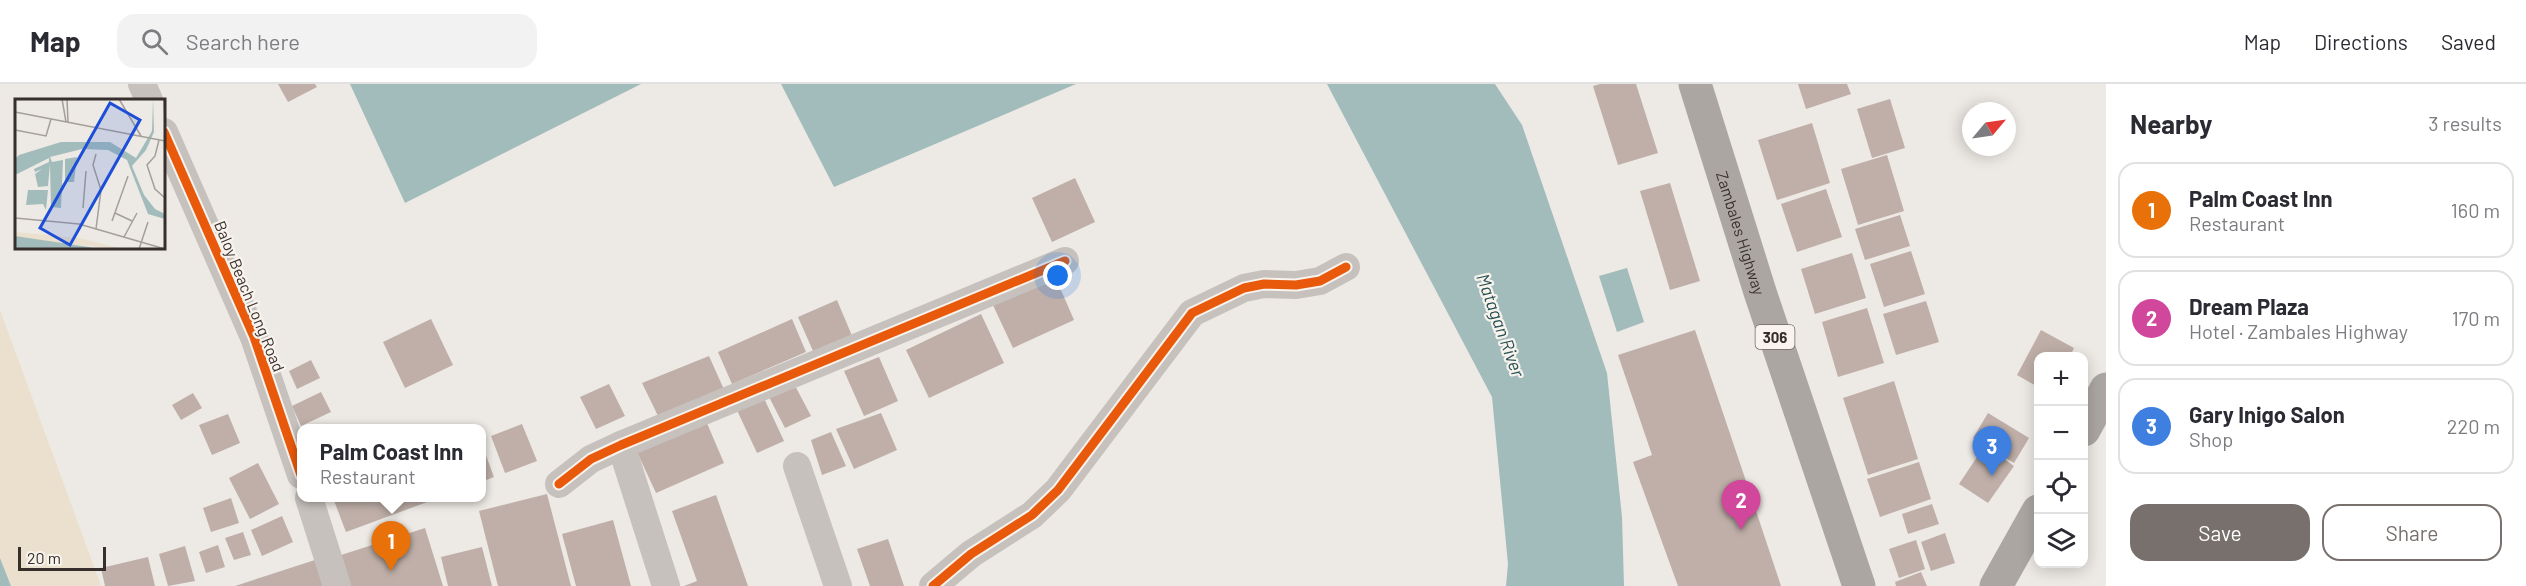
<!DOCTYPE html>
<meta charset="utf-8">
<style>
:root{--surface:#fff;--page:#f2f2f3;--text:#2b2b33;--muted:#7c7c81;--line:#e1e1e2;--accent:#77706c}
body{margin:0;font-family:Barlow,sans-serif;background:var(--page);color:var(--text)}
.controls{position:absolute;right:18px;bottom:18px;display:grid;overflow:hidden;border-radius:12px;box-shadow:0 3px 15px #0003}
.controls button{width:54px;height:54px;display:grid;place-items:center;padding:0;border:0;border-bottom:2px solid var(--line);background:var(--surface);color:var(--text);font:30px sans-serif}
.compass{position:absolute;left:1962px;top:18px;width:54px;height:54px;border-radius:50%;background:var(--surface);box-shadow:0 3px 15px #0003;rotate:61deg}
.scale{position:absolute;left:18px;bottom:15px;width:88px;box-sizing:border-box;padding-left:6px;border:3px solid #372f2b;border-top:0;font-size:16px;line-height:21px;white-space:nowrap;color:#372f2b;-webkit-text-stroke:4px #f8f3ec;paint-order:stroke}
.you{position:absolute;left:1058px;top:192px;width:21px;height:21px;margin:-15px;border:4px solid #fff;border-radius:50%;background:#1a73e8;box-shadow:0 0 0 9px #1a73e833}
.badge{display:grid;place-items:center;width:39px;height:39px;border-radius:50%;background:var(--accent);color:#fff;font-size:20px;font-weight:700}
.pin{position:absolute;translate:-50% -50px;filter:drop-shadow(0 2px 3px #0008)}
.pin::after{content:'';position:absolute;top:32px;width:21px;height:18px;background:inherit;clip-path:polygon(0 0,100% 0,50% 100%)}
.popup{position:absolute;left:297px;top:340px;width:189px;height:78px;box-sizing:border-box;display:grid;place-content:center;border-radius:12px;background:var(--surface);filter:drop-shadow(0 2px 4px #0005);font-size:20px;white-space:nowrap;color:var(--muted)}
.popup b{font-size:22px;color:var(--text)}
.popup::after{content:'';position:absolute;left:50%;top:100%;margin-left:-12px;border:12px solid transparent;border-top-color:var(--surface)}
.list{margin:0;padding:0;list-style:none}
h2{display:flex;justify-content:space-between;align-items:center;height:78px;margin:0;padding:0 24px;font-size:26px}
h2 small{font-size:20px;font-weight:400;color:var(--muted)}
.list li{display:grid;grid-template-columns:39px 1fr auto;gap:18px;align-items:center;box-sizing:border-box;height:96px;margin:0 12px 12px;padding:0 12px;border:2px solid var(--line);border-radius:18px}
.list b{display:block;font-size:22px;white-space:nowrap}
.list p{margin:0;font-size:20px;white-space:nowrap;color:var(--muted)}
.list em{font-size:20px;font-style:normal;color:var(--muted)}
.actions{display:flex;gap:12px;padding:18px 24px}
.actions a{flex:1;padding:14px 0;border:2px solid var(--accent);border-radius:18px;text-align:center;font-size:21px;color:var(--accent)}
.actions .main{background:var(--accent);color:#fff}
.icon{flex:none;width:33px;height:33px;fill:none;stroke:currentColor;stroke-width:2;stroke-linecap:round;stroke-linejoin:round}
.map{position:relative;flex:none;width:2106px;height:502px;overflow:hidden}
header{display:flex;align-items:center;gap:36px;box-sizing:border-box;height:84px;padding:0 30px;background:var(--surface);border-bottom:2px solid var(--line)}
header strong{font-size:28px}
nav{display:flex;gap:33px;margin-inline-start:auto;font-size:21px}
.search{width:420px;height:54px;background:var(--page);display:flex;align-items:center;gap:15px;box-sizing:border-box;padding:0 21px;border-radius:18px;color:var(--muted);font-size:22px}
main{display:flex}
aside{flex:1;background:var(--surface)}
.map>svg:first-child{display:block}
.sand{fill:#eae0cd}
.water{fill:#a2bcbc}
.building{fill:#bfafa8}
.lines{fill:none;stroke-linecap:round;stroke-linejoin:round}
.minor{stroke:#c6c1bd;stroke-width:28}
.major{stroke:#aba6a2;stroke-width:33}
.cycleway-casing{stroke:#f8f3ec;stroke-width:13}
.cycleway{stroke:#e8590c;stroke-width:9}
.labels{text-anchor:middle;dominant-baseline:central;stroke-width:4.5;stroke-linejoin:round;paint-order:stroke}
.shield{fill:#f8f3ec;stroke:#716a65;stroke-width:1.5}
.shield-label{font-size:15px;font-weight:bold;fill:#372f2b}
.street-label{font-size:16px;fill:#372f2b;stroke:#f8f3ec}
.water-label{font-size:18px;font-style:italic;fill:#255054;stroke:#f8f3ec}
.inset-road{fill:none;stroke:#a49f9a;stroke-width:1.5}
.view{fill:#1d4ed8;fill-opacity:0.15;stroke:#1d4ed8;stroke-width:3}
.inset-edge{fill:none;stroke:#372f2b;stroke-width:3}
</style>
<header>
<strong>Map</strong>
<div class="search"><svg class="icon" aria-label="search" viewBox="0 0 24 24"><circle cx="10" cy="10" r="6"/><path d="M15 15l6 6"/></svg>Search here</div>
<nav><a>Map</a><a>Directions</a><a>Saved</a></nav>
</header>
<main>
<div class="map">
<svg width="2106" height="502" viewBox="0 0 2106 502">
<rect width="100%" height="100%" fill="#ede9e4"/>
<!-- sand -->
<polygon class="sand" points="0,226 101,502 11,502 0,474"/>
<!-- water -->
<g class="water">
<polygon points="350,0 641,0 405,119"/>
<polygon points="781,0 1076,0 834,103"/>
<polygon points="1327,0 1495,0 1522,41 1607,289 1622,433 1624,502 1506,502 1508,480 1492,313"/>
<polygon points="1627,184 1644,238 1617,248 1599,192"/>
<polygon points="0,474 11,502 0,502"/>
</g>
<!-- building -->
<g class="building">
<polygon points="278,0 315,0 317,3 288,18"/>
<polygon points="1600,0 1636,0 1658,69 1618,81 1593,2"/>
<polygon points="1798,0 1847,0 1851,10 1806,25"/>
<polygon points="1890,15 1905,64 1872,74 1857,25"/>
<polygon points="1812,39 1830,99 1777,116 1758,56"/>
<polygon points="1887,71 1904,127 1858,141 1841,85"/>
<polygon points="1075,94 1095,138 1052,158 1032,114"/>
<polygon points="1670,99 1700,197 1670,206 1640,107"/>
<polygon points="1826,105 1842,153 1797,168 1781,120"/>
<polygon points="1900,131 1910,162 1865,176 1855,145"/>
<polygon points="1911,167 1925,210 1884,223 1870,180"/>
<polygon points="1852,169 1866,214 1815,230 1801,185"/>
<polygon points="1054,190 1074,236 1013,264 992,219"/>
<polygon points="837,216 855,259 817,276 798,233"/>
<polygon points="1926,217 1939,258 1896,271 1883,230"/>
<polygon points="1867,224 1884,279 1838,293 1822,238"/>
<polygon points="981,230 1004,279 929,314 906,266"/>
<polygon points="431,235 453,281 405,304 383,258"/>
<polygon points="792,235 806,268 732,300 718,268"/>
<polygon points="1695,246 1750,409 1781,502 1678,502 1633,378 1652,371 1618,271"/>
<polygon points="2041,246 2074,264 2070,272 2038,272 2038,303 2017,291"/>
<polygon points="709,272 726,310 661,338 642,299"/>
<polygon points="879,273 898,317 864,332 844,287"/>
<polygon points="311,276 320,294 297,305 289,287"/>
<polygon points="792,296 811,332 785,344 767,309"/>
<polygon points="1894,297 1918,375 1868,391 1843,314"/>
<polygon points="609,300 625,332 596,345 580,313"/>
<polygon points="321,308 331,328 301,342 292,322"/>
<polygon points="193,309 202,324 181,336 172,321"/>
<polygon points="762,310 784,357 757,369 735,322"/>
<polygon points="881,329 897,366 854,385 836,345"/>
<polygon points="1988,329 2029,354 2014,379 1973,354"/>
<polygon points="228,330 240,359 212,371 199,341"/>
<polygon points="706,337 724,379 656,409 637,368"/>
<polygon points="522,340 537,377 505,389 491,352"/>
<polygon points="831,348 846,382 822,391 811,356"/>
<polygon points="481,358 494,393 481,398"/>
<polygon points="1985,361 2014,382 1988,419 1959,400"/>
<polygon points="1919,378 1931,415 1880,433 1867,395"/>
<polygon points="258,379 279,420 250,435 229,394"/>
<polygon points="547,410 571,502 498,502 479,427"/>
<polygon points="716,411 748,502 684,502 697,497 672,427"/>
<polygon points="231,414 239,439 211,448 203,424"/>
<polygon points="333,414 438,414 346,448"/>
<polygon points="1932,420 1939,440 1908,450 1902,430"/>
<polygon points="282,432 293,458 262,472 251,446"/>
<polygon points="613,436 631,502 576,502 562,450"/>
<polygon points="425,444 443,502 348,502 338,472"/>
<polygon points="243,448 251,471 234,476 225,454"/>
<polygon points="1945,449 1955,479 1931,487 1921,458"/>
<polygon points="888,455 904,502 870,502 857,465"/>
<polygon points="1916,456 1925,485 1899,494 1889,465"/>
<polygon points="218,461 225,483 206,489 199,468"/>
<polygon points="185,462 195,497 168,502 159,470"/>
<polygon points="482,463 492,502 448,502 441,473"/>
<polygon points="148,473 155,502 105,502 101,484"/>
<polygon points="315,476 323,502 235,502"/>
<polygon points="1921,488 1927,502 1896,502 1895,498"/>
</g>
<g class="lines">
<!-- minor -->
<g class="minor">
<polyline points="142,0 149,16"/>
<polyline points="164,48 254,253 301,391"/>
<polyline points="621,361 666,502"/>
<polyline points="797,382 838,502"/>
<polyline points="559,400 591,375 621,361 1065,177"/>
<polyline points="309,414 337,502"/>
<polyline points="933,502 971,470 1032,431 1058,406 1192,229 1244,204 1264,200 1296,201 1320,197 1346,183"/>
</g>
<!-- major -->
<g class="major">
<path id="s1" d="M 1695,0 L 1760,208 L 1859,502"/>
<polyline points="2084,346 2106,305"/>
<polyline points="1996,502 2038,427"/>
</g>
<!-- cycleway casing -->
<g class="cycleway-casing">
<g id="cycleway">
<polyline points="164,48 254,253 301,391"/>
<polyline points="559,400 591,375 621,361 1065,177"/>
<polyline points="933,502 971,470 1032,431 1058,406 1192,229 1244,204 1264,200 1296,201 1320,197 1346,183"/>
</g>
</g>
<!-- cycleway -->
<use href="#cycleway" class="cycleway"/>
</g>
<g class="labels">
<!-- shield labels -->
<rect class="shield" x="1755.5" y="241" width="39" height="24" rx="4.5"/>
<g class="shield-label">
<text x="1775" y="253">306</text>
</g>
<!-- street labels -->
<g class="street-label">
<text stroke="none"><textPath href="#s1" startOffset="156">Zambales Highway</textPath></text>
<text transform="translate(250 212) rotate(68)">Baloy Beach Long Road</text>
</g>
<!-- water labels -->
<g class="water-label">
<text transform="translate(1501 241) rotate(70)">Matagan River</text>
</g>
</g>
<!-- overview -->
<g transform="translate(15 15)">
<rect width="150" height="150" fill="#ede9e4"/>
<path d="M 0,133 L 64,139 L 107,150 L 26,142 L 0,137 Z" fill="#eae0cd"/>
<path d="M 138,0 L 139,33 L 131,51 L 117,67 L 129,96 L 140,110 L 150,115 L 150,120 L 133,115 L 112,61 L 93,51 L 67,50 L 35,58 L 37,63 L 48,61 L 46,109 L 36,108 L 35,65 L 33,87 L 23,88 L 20,75 L 27,70 L 20,73 L 19,70 L 34,63 L 34,59 L 0,76 L 0,60 L 4,56 L 46,43 L 95,43 L 121,59 L 137,32 ZM 62,58 L 59,83 L 50,83 L 50,60 ZM 13,91 L 33,91 L 31,111 L 28,105 L 11,106 ZM 0,137 L 74,148 L 81,150 L 0,150 Z" fill="#a2bcbc"/>
<path class="inset-road" d="M 47,0 L 51,23M 52,0 L 53,23M 104,0 L 126,37M 149,0 L 150,23M 0,13 L 150,42M 0,31 L 31,37 L 36,20M 144,41 L 140,57 L 132,66 L 140,90 L 150,99M 81,55 L 78,66 L 86,91 L 81,130M 68,109 L 71,72M 100,114 L 117,122M 0,119 L 64,125 L 150,150M 97,122 L 113,77M 109,138 L 122,114M 124,150 L 133,123"/>
<path class="view" d="M 95,4 L 125,21 L 55,146 L 25,129 Z"/>
<rect width="150" height="150" class="inset-edge"/>
</g>
</svg>
<div class="controls">
<button>+</button>
<button>−</button>
<button><svg class="icon" aria-label="locate" viewBox="0 0 24 24"><circle cx="12" cy="12" r="6"/><path d="M12 2v4M12 18v4M2 12h4M18 12h4"/></svg></button>
<button><svg class="icon" aria-label="layers" viewBox="0 0 24 24"><path d="M12 4l9 5-9 5-9-5zM3 14l9 5 9-5"/></svg></button>
</div>
<svg class="compass" viewBox="-18 -18 36 36"><path d="M0-13l5 13h-10z" fill="#e53935"/><path d="M0 13l5-13h-10z" fill="#7c7c81"/></svg>
<div class="scale">20 m</div>
<div class="you"></div>
<div class="pin badge" style="left:391px;top:487px;background:#e8710a">1</div>
<div class="popup"><b>Palm Coast Inn</b>Restaurant</div>
<div class="pin badge" style="left:1741px;top:446px;background:#d1479c">2</div>
<div class="pin badge" style="left:1992px;top:392px;background:#3f7fe0">3</div>
</div>
<aside>
<h2>Nearby<small>3 results</small></h2>
<ul class="list">
<li><span class="badge" style="background:#e8710a">1</span><div><b>Palm Coast Inn</b><p>Restaurant</p></div><em>160 m</em></li>
<li><span class="badge" style="background:#d1479c">2</span><div><b>Dream Plaza</b><p>Hotel · Zambales Highway</p></div><em>170 m</em></li>
<li><span class="badge" style="background:#3f7fe0">3</span><div><b>Gary Inigo Salon</b><p>Shop</p></div><em>220 m</em></li>
</ul>
<div class="actions"><a class="main">Save</a><a>Share</a></div>
</aside>
</main>
